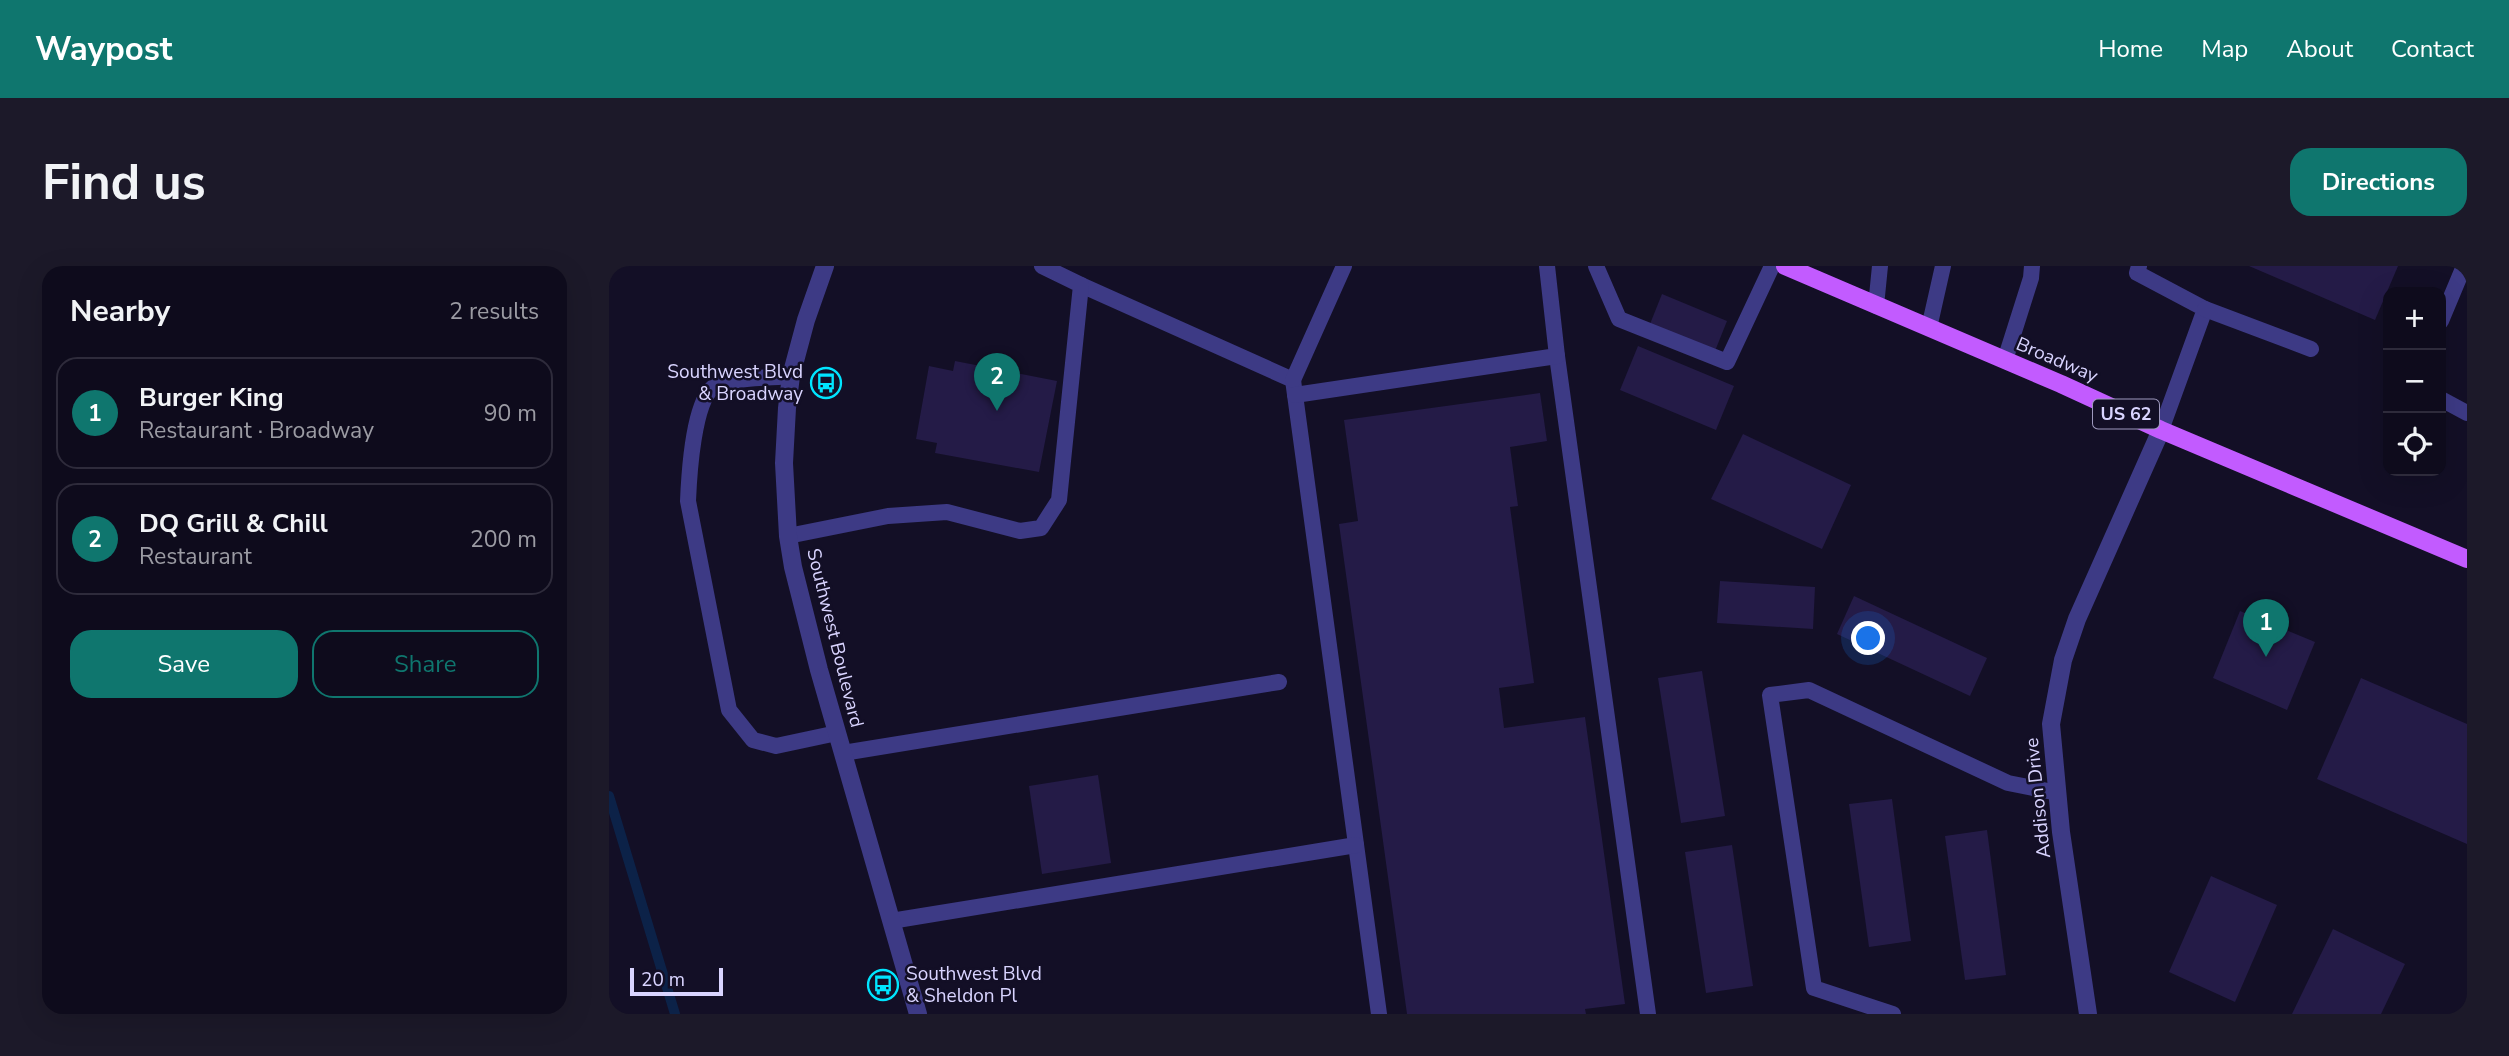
<!DOCTYPE html>
<meta charset="utf-8">
<style>
:root{--surface:#0e0b1c;--page:#1c1929;--text:#f1f3f6;--muted:#9b9ba3;--line:#2e2b3b;--accent:#0f766e}
body{margin:0;font-family:"Nunito Sans",sans-serif;background:var(--page);color:var(--text)}
.controls{position:absolute;right:21px;top:21px;display:grid;overflow:hidden;border-radius:14px;box-shadow:0 7px 28px #0002}
.controls button{width:63px;height:63px;display:grid;place-items:center;padding:0;border:0;border-bottom:2px solid var(--line);background:var(--surface);color:var(--text);font:35px sans-serif}
.scale{position:absolute;left:21px;bottom:18px;width:93px;box-sizing:border-box;padding-left:7px;border:4px solid #d9d4ff;border-top:0;font-size:19px;line-height:24px;white-space:nowrap;color:#d9d4ff;-webkit-text-stroke:5px #130f26;paint-order:stroke}
.you{position:absolute;left:1260px;top:373px;width:24px;height:24px;margin:-18px;border:5px solid #fff;border-radius:50%;background:#1a73e8;box-shadow:0 0 0 10px #1a73e833}
.badge{display:grid;place-items:center;width:46px;height:46px;border-radius:50%;background:var(--accent);color:#fff;font-size:23px;font-weight:700}
.pin{position:absolute;translate:-50% -58px;filter:drop-shadow(0 2px 4px #0008)}
.pin::after{content:'';position:absolute;top:37px;width:24px;height:21px;background:inherit;clip-path:polygon(0 0,100% 0,50% 100%)}
.list{margin:0;padding:0;list-style:none}
h2{display:flex;justify-content:space-between;align-items:center;height:91px;margin:0;padding:0 28px;font-size:30px}
h2 small{font-size:23px;font-weight:400;color:var(--muted)}
.list li{display:grid;grid-template-columns:46px 1fr auto;gap:21px;align-items:center;box-sizing:border-box;height:112px;margin:0 14px 14px;padding:0 14px;border:2px solid var(--line);border-radius:21px}
.list b{display:block;font-size:26px;white-space:nowrap}
.list p{margin:0;font-size:23px;white-space:nowrap;color:var(--muted)}
.list em{font-size:23px;font-style:normal;color:var(--muted)}
.actions{display:flex;gap:14px;padding:21px 28px}
.actions a{flex:1;padding:16px 0;border:2px solid var(--accent);border-radius:21px;text-align:center;font-size:24px;color:var(--accent)}
.actions .main{background:var(--accent);color:#fff}
.icon{flex:none;width:38px;height:38px;fill:none;stroke:currentColor;stroke-width:2;stroke-linecap:round;stroke-linejoin:round}
.map{position:relative;flex:none;width:1858px;height:748px;overflow:hidden;border-radius:21px}
header{display:flex;align-items:center;gap:42px;box-sizing:border-box;height:98px;padding:0 35px;background:var(--accent);color:#fff}
header strong{font-size:33px}
nav{display:flex;gap:38px;margin-inline-start:auto;font-size:24px}
.intro{display:flex;align-items:center;justify-content:space-between;box-sizing:border-box;height:168px;padding:0 42px}
h1{margin:0;font-size:49px}
.button{padding:18px 32px;border-radius:21px;background:var(--accent);color:#fff;font-size:24px;font-weight:700}
main{display:flex;gap:42px;padding:0 42px}
aside{flex:1;background:var(--surface);border-radius:21px;box-shadow:0 7px 28px #0002}
.map>svg:first-child{display:block}
.lines{fill:none;stroke-linecap:round;stroke-linejoin:round}
.stream{stroke:#0c2248;stroke-width:10}
.building{fill:#241b47}
.service{stroke:#3d3a85;stroke-width:16}
.minor{stroke:#3d3a85;stroke-width:18}
.tertiary{stroke:#3d3a85;stroke-width:18}
.primary{stroke:#c25bff;stroke-width:18}
.labels{text-anchor:middle;dominant-baseline:central;stroke-width:5;stroke-linejoin:round;paint-order:stroke}
.shield{fill:#130f26;stroke:#9e99be;stroke-width:2}
.shield-label{font-size:18px;font-weight:bold;fill:#d9d4ff}
.street-label{font-size:19px;fill:#d9d4ff;stroke:#130f26}
.poi-label{font-size:19px;fill:#d9d4ff;stroke:#130f26;text-anchor:end}
</style>
<header>
<strong>Waypost</strong>
<nav><a>Home</a><a>Map</a><a>About</a><a>Contact</a></nav>
</header>
<div class="intro"><h1>Find us</h1><a class="button">Directions</a></div>
<main>
<aside>
<h2>Nearby<small>2 results</small></h2>
<ul class="list">
<li><span class="badge">1</span><div><b>Burger King</b><p>Restaurant · Broadway</p></div><em>90 m</em></li>
<li><span class="badge">2</span><div><b>DQ Grill &amp; Chill</b><p>Restaurant</p></div><em>200 m</em></li>
</ul>
<div class="actions"><a class="main">Save</a><a>Share</a></div>
</aside>
<div class="map">
<svg width="1858" height="748" viewBox="0 0 1858 748">
<rect width="100%" height="100%" fill="#130f26"/>
<g class="lines">
<!-- stream -->
<polyline class="stream" points="0,530 66,748"/>
</g>
<!-- building -->
<g class="building">
<polygon points="1640,0 1789,0 1766,54"/>
<polygon points="1053,28 1118,55 1106,85 1041,58"/>
<polygon points="1029,80 1125,120 1107,164 1011,124"/>
<polygon points="346,95 448,115 430,206 326,187 328,177 307,173 320,100 344,105"/>
<polygon points="931,127 938,175 901,181 909,240 901,241 925,417 890,422 895,462 976,451 1016,738 976,743 977,748 798,748 730,258 749,255 735,154"/>
<polygon points="1134,168 1242,219 1213,283 1102,233"/>
<polygon points="1111,315 1206,321 1204,363 1108,357"/>
<polygon points="1245,330 1378,392 1361,430 1228,368"/>
<polygon points="1631,345 1706,376 1678,444 1604,412"/>
<polygon points="1093,405 1116,550 1072,557 1049,412"/>
<polygon points="1752,412 1858,458 1858,578 1708,513"/>
<polygon points="489,509 502,597 433,608 420,520"/>
<polygon points="1283,533 1302,675 1260,681 1240,538"/>
<polygon points="1378,564 1397,709 1356,714 1336,570"/>
<polygon points="1123,579 1144,720 1097,727 1076,586"/>
<polygon points="1602,610 1668,639 1626,736 1560,706"/>
<polygon points="1724,663 1796,698 1772,748 1683,748"/>
</g>
<g class="lines">
<!-- service -->
<g class="service">
<polyline points="987,0 1010,53 1118,96 1163,0"/>
<polyline points="1530,0 1528,7 1596,43 1552,164"/>
<polyline points="472,19 684,114 770,748"/>
<polyline points="1267,40 1271,0"/>
<polyline points="1596,43 1702,83"/>
<polyline points="1832,55 1855,0"/>
<polyline points="1320,62 1334,0"/>
<polyline points="948,90 1039,748"/>
<polyline points="1396,94 1422,12 1423,0"/>
<path d="M 182,110 C 164,112 120,111 106,120 C 84,133 80,211 79,235 L 120,444 L 144,474 L 167,480 L 228,467"/>
<polyline points="684,114 735,0"/>
<polyline points="686,129 948,90 938,0"/>
<polyline points="1832,133 1858,147"/>
<polyline points="179,270 279,250 338,246 411,265 432,262 450,234 472,19 433,0"/>
<polyline points="234,487 670,416"/>
<polyline points="282,655 747,579"/>
<polyline points="1284,748 1205,722 1161,429 1200,424 1399,517 1449,527"/>
</g>
<!-- minor -->
<polyline class="minor" points="1479,748 1452,566 1442,458 1454,394 1468,353 1552,164"/>
<!-- tertiary -->
<polyline class="tertiary" points="216,0 197,54 182,110 178,142 175,197 179,270 184,301 210,404 309,748"/>
<!-- primary -->
<polyline class="primary" points="1176,0 1452,118 1552,164 1858,293"/>
</g>
<!-- icons -->
<defs>
<g id="bus-ring" transform="scale(1.575)"><circle r="9.5" fill="#130f26" stroke="#00e5ff" stroke-width="1.5"/><path d="M-5-6H5V4H4V6H2V4H-2V6H-4V4H-5ZM-3.5-4V0h7V-4ZM-3.5 1.2v1.5H-2V1.2ZM2 1.2v1.5H3.5V1.2Z" fill="#00e5ff"/></g>
</defs>
<g fill-rule="evenodd">
<use href="#bus-ring" x="217" y="117"/>
<use href="#bus-ring" x="274" y="719"/>
</g>
<g class="labels">
<!-- shield labels -->
<rect class="shield" x="1484" y="133.5" width="66" height="29" rx="5"/>
<g class="shield-label">
<text x="1517" y="148">US 62</text>
</g>
<!-- street labels -->
<g class="street-label">
<text transform="translate(1448 94) rotate(23)">Broadway</text>
<text transform="translate(226 372) rotate(76)">Southwest Boulevard</text>
<text transform="translate(1429 532) rotate(-96)">Addison Drive</text>
</g>
<!-- poi labels -->
<g class="poi-label">
<text x="194" y="106">Southwest Blvd<tspan x="194" dy="22">&amp; Broadway</tspan></text>
<text x="297" y="708" text-anchor="start">Southwest Blvd<tspan x="297" dy="22">&amp; Sheldon Pl</tspan></text>
</g>
</g>
</svg>
<div class="controls">
<button>+</button>
<button>−</button>
<button><svg class="icon" aria-label="locate" viewBox="0 0 24 24"><circle cx="12" cy="12" r="6"/><path d="M12 2v4M12 18v4M2 12h4M18 12h4"/></svg></button>
</div>
<div class="scale">20 m</div>
<div class="you"></div>
<div class="pin badge" style="left:1657px;top:391px">1</div>
<div class="pin badge" style="left:388px;top:145px">2</div>
</div>
</main>
